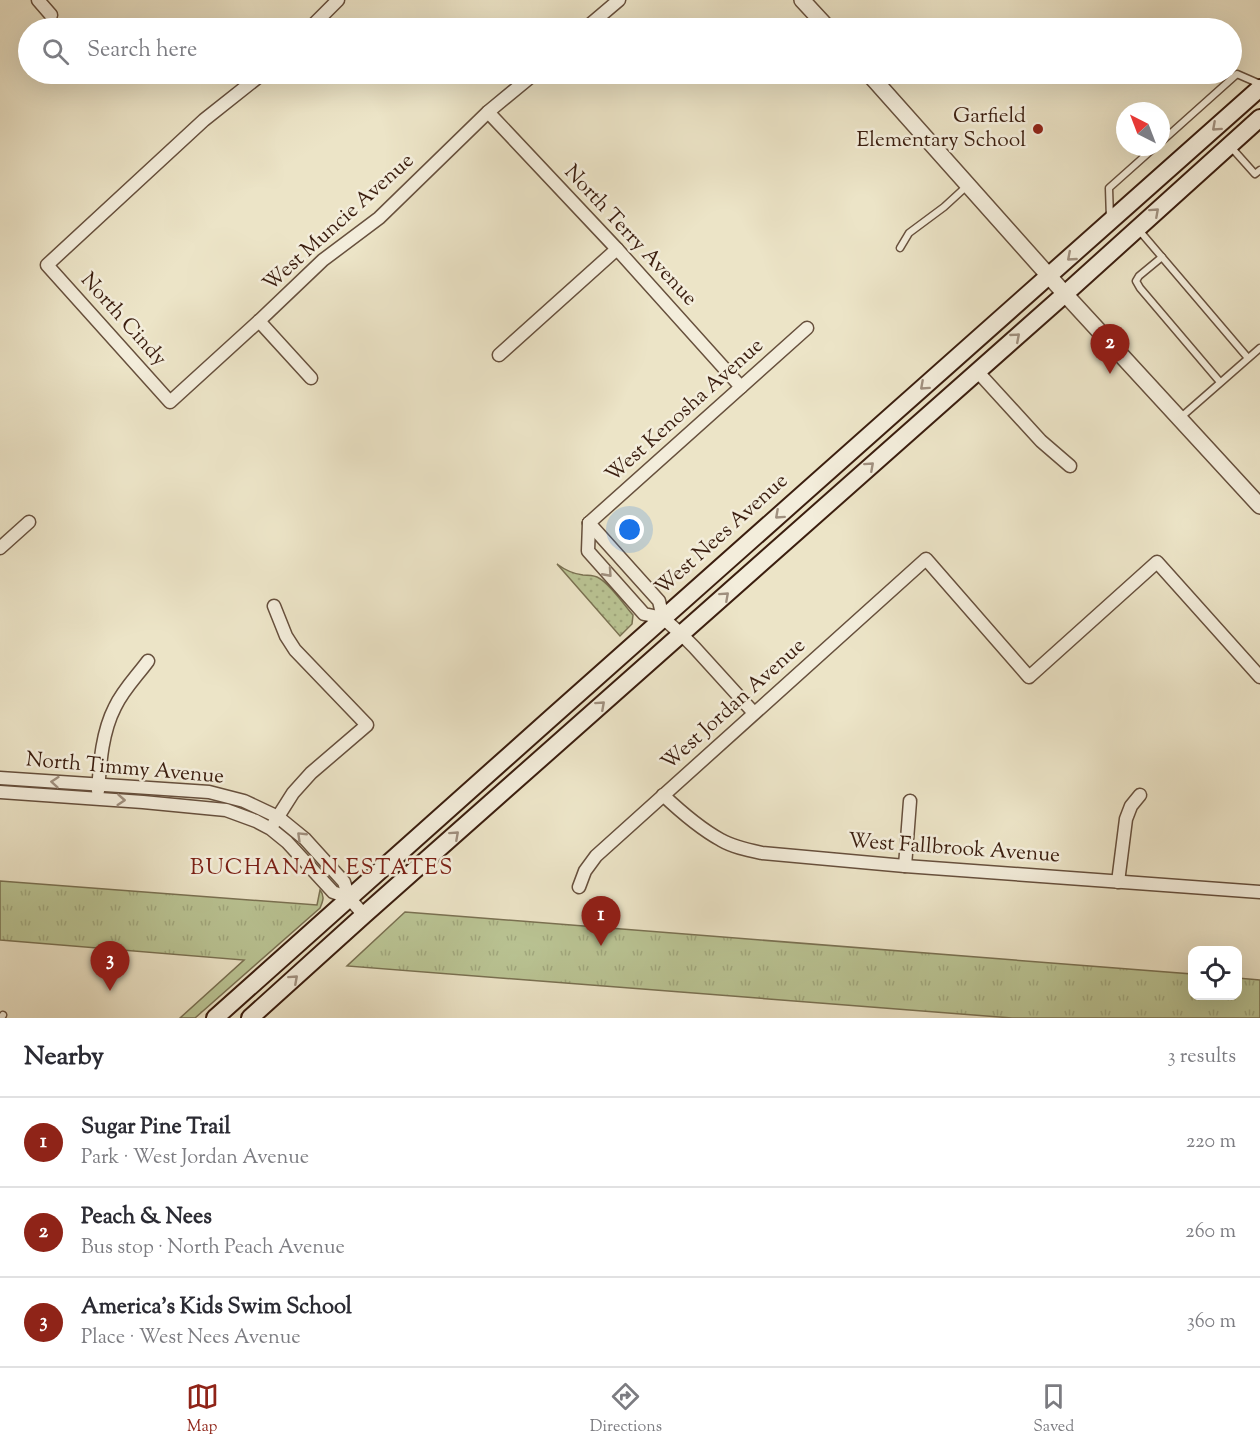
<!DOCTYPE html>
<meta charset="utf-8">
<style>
:root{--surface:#fff;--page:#f2f2f3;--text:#2b2b33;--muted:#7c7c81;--line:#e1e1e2;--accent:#8f2418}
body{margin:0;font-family:"Sorts Mill Goudy",serif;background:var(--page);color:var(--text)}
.controls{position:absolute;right:18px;bottom:18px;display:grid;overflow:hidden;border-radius:12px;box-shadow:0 6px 24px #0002}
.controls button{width:54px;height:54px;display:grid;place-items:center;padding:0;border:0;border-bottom:2px solid var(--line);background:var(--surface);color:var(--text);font:30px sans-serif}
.compass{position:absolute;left:1116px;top:102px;width:54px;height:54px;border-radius:50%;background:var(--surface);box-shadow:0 6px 24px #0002;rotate:318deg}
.you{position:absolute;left:630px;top:530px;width:21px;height:21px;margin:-15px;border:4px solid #fff;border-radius:50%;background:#1a73e8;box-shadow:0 0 0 9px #1a73e833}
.badge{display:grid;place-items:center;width:39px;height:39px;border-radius:50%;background:var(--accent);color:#fff;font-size:20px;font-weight:700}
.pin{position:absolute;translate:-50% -50px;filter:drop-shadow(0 2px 3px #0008)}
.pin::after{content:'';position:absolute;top:32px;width:21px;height:18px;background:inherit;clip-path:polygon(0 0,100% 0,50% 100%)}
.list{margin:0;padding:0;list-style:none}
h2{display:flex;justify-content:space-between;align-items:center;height:78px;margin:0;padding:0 24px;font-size:26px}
h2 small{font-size:20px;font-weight:400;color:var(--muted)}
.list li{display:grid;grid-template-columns:39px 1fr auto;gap:18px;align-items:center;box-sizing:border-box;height:90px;padding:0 24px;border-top:2px solid var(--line)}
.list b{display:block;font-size:22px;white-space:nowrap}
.list p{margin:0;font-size:20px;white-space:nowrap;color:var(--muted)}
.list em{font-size:20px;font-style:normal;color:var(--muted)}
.icon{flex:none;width:33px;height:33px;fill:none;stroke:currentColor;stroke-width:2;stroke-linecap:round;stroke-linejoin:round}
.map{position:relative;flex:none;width:1260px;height:1018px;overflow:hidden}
.search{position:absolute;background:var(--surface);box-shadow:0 6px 24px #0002;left:18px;right:18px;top:18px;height:66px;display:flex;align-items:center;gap:15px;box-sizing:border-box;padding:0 21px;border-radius:33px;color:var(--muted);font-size:22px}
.sheet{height:348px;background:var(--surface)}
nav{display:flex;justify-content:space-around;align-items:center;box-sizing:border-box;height:84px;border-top:2px solid var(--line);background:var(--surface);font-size:16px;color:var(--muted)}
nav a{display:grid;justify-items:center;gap:3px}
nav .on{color:var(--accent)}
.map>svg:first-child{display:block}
.grass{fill:url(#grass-dots);stroke:#7a7152;stroke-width:1.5}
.park{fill:url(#park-tufts);stroke:#7a7152;stroke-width:1.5}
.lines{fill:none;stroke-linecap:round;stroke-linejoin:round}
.service-casing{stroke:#67503d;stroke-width:9}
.minor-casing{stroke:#67503d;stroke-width:15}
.tertiary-casing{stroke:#67503d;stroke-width:18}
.secondary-casing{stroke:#3b1e0f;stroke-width:20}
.service{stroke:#f3eddb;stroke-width:6}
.minor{stroke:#f3eddb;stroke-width:12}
.tertiary{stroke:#f3eddb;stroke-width:15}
.secondary{stroke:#f3eddb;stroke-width:16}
.oneway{stroke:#a0907f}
.poi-dot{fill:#8f2418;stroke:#f3eddb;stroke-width:2}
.labels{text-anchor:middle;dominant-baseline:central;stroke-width:5;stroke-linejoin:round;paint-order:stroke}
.poi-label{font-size:21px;fill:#3b1e0f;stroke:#f3eddb;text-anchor:end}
.street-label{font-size:21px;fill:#3b1e0f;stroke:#f3eddb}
.neighbourhood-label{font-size:22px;letter-spacing:1.5px;fill:#7a1f14;stroke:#f3eddb}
</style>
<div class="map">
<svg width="1260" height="1018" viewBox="0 0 1260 1018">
<defs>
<pattern id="grass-dots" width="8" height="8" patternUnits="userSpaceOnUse" patternTransform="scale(1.5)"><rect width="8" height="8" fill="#bac494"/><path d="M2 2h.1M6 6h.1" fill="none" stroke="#a1a87e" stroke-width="1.8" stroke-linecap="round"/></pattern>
<pattern id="park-tufts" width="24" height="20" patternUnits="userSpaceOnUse" patternTransform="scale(1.5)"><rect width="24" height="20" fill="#bac494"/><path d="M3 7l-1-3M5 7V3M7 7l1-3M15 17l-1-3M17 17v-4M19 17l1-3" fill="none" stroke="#a1a87e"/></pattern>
</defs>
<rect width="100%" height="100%" fill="#ece4c7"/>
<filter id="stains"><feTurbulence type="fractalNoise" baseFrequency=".00333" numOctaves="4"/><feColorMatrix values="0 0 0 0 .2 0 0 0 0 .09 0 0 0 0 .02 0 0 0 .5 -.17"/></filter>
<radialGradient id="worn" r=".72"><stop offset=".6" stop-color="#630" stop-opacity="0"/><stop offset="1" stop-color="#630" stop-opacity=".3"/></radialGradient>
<!-- grass -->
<path class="grass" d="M 557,564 C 565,570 573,574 583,575 C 588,575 592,575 597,577 C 609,582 624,605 633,615 L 632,624 L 620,636 Z"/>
<!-- park -->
<g class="park">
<path d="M 0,881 L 317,905 L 320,890 C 325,896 323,901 320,908 L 195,1018 L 180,1018 L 244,960 L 0,940 Z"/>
<polygon points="405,912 1192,974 1192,996 1238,996 1238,978 1260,980 1260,1018 1012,1018 347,966"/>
</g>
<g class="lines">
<!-- service casing -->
<g class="service-casing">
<g id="service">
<polyline points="1161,142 1237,74 1260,84"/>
<polyline points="1230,146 1255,174 1260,170"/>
<polyline points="1110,219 1109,188 1155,147"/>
<polyline points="1138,229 1248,358"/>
<polyline points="900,248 909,233 944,207 968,185"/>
<polyline points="1162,257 1139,276 1136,281 1140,288 1220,382"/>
<polyline points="1180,418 1260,348"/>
<polyline points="1,1018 3,1015"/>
</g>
</g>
<!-- minor casing -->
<g class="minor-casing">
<g id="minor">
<polyline points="38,0 51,15"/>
<polyline points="310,28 338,0"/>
<polyline points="586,28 619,0"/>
<polyline points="262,74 204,120 47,265 170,402 259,321 323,260 379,218 488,112 534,74"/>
<polyline points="488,112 617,249 741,387"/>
<polyline points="259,321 311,378"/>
<polyline points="499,355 617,249"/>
<polyline points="977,371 1041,441 1070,466"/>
<polyline points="589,523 807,328"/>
<polyline points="589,523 588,551 644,614 663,618 681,634 694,647 754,713"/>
<polyline points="589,523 659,601 663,618"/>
<polyline points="0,548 29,522"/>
<polyline points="274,606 286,636 295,650 367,725 311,773 293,793 274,823"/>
<polyline points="0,778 209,792 244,801 278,817 305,839 344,882 349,898 364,915"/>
<path d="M 98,791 C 100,763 102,732 115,707 C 123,690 137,676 148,661"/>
<polyline points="0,792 143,802 226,810 256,821 271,829 287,842 333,892 349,898"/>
<path d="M 663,795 C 681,812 699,828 721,840 C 733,847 748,850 762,853 L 905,866 L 1260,892"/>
<polyline points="905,866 910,801"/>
<polyline points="1118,882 1126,819 1131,806 1140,795"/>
<polyline points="579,887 585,871 596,856 926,559 1029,677 1157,562 1260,677"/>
</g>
</g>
<!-- tertiary casing -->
<g class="tertiary-casing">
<g id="tertiary">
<polyline points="802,0 828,28"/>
<polyline points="869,74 1065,294 1260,506"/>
</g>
</g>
<!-- secondary casing -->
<g class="secondary-casing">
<g id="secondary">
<polyline points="215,1018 551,718 1260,88"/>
<polyline points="250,1018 364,915 1065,294 1260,118"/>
</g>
</g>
<!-- service -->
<use href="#service" class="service"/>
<!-- minor -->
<use href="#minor" class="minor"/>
<!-- tertiary -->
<use href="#tertiary" class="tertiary"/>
<!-- secondary -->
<use href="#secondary" class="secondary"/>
</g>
<!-- one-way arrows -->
<defs><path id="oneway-chevron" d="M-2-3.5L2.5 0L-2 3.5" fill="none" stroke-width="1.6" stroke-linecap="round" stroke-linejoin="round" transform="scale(1.5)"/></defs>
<g class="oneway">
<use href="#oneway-chevron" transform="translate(1216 127) rotate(138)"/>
<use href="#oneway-chevron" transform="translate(1155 212) rotate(-42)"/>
<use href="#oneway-chevron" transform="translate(1071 257) rotate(139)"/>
<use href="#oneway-chevron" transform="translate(1016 337) rotate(-41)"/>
<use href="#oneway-chevron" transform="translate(924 386) rotate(138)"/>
<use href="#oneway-chevron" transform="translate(870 466) rotate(-42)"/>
<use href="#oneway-chevron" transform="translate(779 515) rotate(138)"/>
<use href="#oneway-chevron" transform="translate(608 573) rotate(48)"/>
<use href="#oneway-chevron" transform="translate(725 596) rotate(-42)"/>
<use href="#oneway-chevron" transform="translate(601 705) rotate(-42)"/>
<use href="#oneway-chevron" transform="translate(55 782) rotate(-175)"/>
<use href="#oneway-chevron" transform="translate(121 800) rotate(4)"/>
<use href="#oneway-chevron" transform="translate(455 835) rotate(-42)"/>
<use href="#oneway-chevron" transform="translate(301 836) rotate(-136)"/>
<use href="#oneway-chevron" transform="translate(294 979) rotate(-42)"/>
</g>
<!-- markers -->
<circle class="poi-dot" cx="1038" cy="129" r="6"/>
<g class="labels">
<!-- poi labels -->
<g class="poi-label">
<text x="1026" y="117">Garfield<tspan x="1026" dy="24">Elementary School</tspan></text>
</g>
<!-- street labels -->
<g class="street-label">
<text transform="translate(339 223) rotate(-42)">West Muncie Avenue</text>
<text transform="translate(630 236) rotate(47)">North Terry Avenue</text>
<text transform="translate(123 320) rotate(48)">North Cindy</text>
<text transform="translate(685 411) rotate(-42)">West Kenosha Avenue</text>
<text transform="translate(722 535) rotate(-42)">West Nees Avenue</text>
<text transform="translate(734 705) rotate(-42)">West Jordan Avenue</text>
<text transform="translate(125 769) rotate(5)">North Timmy Avenue</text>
<text transform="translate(954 849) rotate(4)">West Fallbrook Avenue</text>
</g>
<!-- neighbourhood labels -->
<g class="neighbourhood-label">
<text x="322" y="869">BUCHANAN ESTATES</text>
</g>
</g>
<rect width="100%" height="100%" filter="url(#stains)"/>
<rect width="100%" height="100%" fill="url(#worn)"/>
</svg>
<div class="controls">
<button><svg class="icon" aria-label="locate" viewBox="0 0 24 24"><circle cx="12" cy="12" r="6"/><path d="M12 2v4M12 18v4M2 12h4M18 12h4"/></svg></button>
</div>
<svg class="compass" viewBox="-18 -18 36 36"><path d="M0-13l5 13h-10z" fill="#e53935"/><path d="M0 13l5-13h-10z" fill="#7c7c81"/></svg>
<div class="you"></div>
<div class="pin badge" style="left:601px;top:946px">1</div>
<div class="pin badge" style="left:1110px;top:374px">2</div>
<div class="pin badge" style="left:110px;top:991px">3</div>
<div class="search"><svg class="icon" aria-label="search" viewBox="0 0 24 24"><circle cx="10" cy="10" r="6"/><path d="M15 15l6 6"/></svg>Search here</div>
</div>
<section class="sheet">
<h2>Nearby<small>3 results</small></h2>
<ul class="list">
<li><span class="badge">1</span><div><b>Sugar Pine Trail</b><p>Park · West Jordan Avenue</p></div><em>220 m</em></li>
<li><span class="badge">2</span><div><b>Peach &amp; Nees</b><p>Bus stop · North Peach Avenue</p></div><em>260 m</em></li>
<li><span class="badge">3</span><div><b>America's Kids Swim School</b><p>Place · West Nees Avenue</p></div><em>360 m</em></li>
</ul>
</section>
<nav>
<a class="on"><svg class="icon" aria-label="map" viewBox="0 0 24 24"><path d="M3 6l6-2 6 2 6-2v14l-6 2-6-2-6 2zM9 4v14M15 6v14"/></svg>Map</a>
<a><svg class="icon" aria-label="directions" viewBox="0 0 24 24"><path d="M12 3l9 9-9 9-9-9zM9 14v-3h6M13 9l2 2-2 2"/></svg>Directions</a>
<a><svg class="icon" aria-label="saved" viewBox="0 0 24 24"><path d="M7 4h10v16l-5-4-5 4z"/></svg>Saved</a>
</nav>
